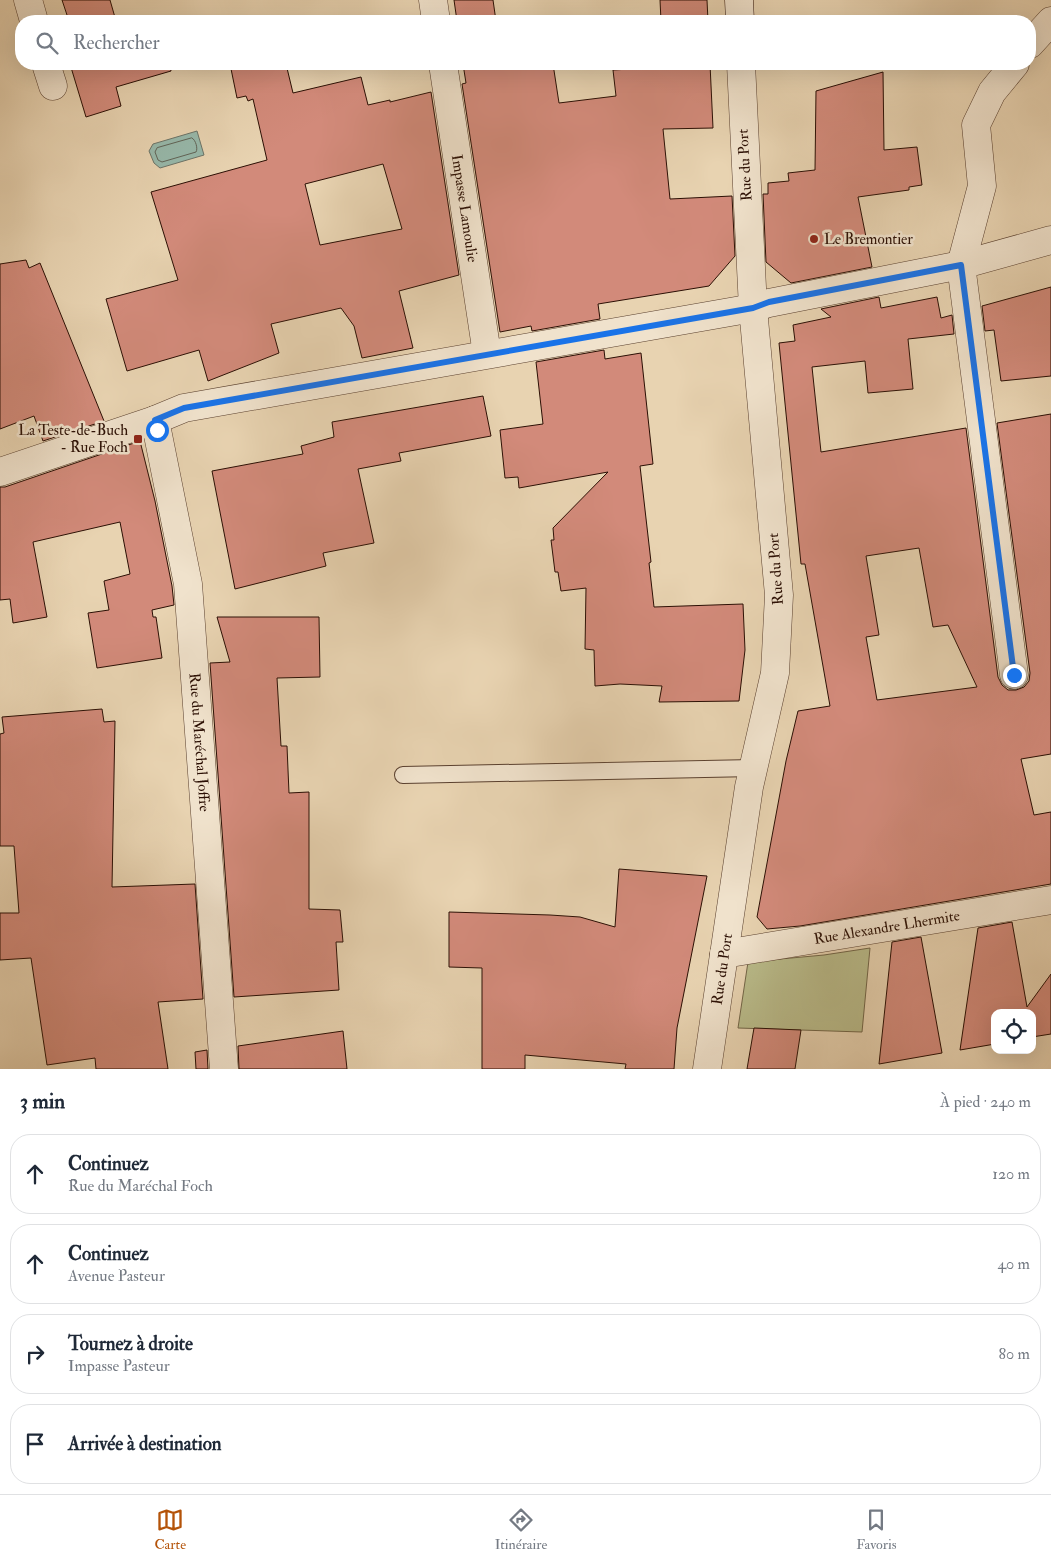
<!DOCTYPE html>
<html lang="fr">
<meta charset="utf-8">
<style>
:root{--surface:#fff;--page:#f2f2f3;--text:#1f2937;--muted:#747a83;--line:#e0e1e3;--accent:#b45309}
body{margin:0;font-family:"IM FELL Double Pica",serif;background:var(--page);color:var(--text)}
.controls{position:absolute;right:15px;bottom:15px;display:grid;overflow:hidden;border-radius:10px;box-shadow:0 5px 20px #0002}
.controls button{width:45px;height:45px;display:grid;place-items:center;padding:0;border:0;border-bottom:1px solid var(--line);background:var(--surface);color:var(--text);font:25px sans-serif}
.stop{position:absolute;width:15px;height:15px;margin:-11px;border:4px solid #1a73e8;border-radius:50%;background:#fff}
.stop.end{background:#1a73e8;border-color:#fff;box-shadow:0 1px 5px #0008}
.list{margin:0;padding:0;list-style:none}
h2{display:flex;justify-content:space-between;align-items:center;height:65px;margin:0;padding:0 20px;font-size:21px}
h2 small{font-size:16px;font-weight:400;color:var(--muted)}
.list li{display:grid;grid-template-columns:32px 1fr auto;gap:15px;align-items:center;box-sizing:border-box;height:80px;margin:0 10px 10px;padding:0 10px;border:1px solid var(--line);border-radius:20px}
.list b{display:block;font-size:19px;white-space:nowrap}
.list p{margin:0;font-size:16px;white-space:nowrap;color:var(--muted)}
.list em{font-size:16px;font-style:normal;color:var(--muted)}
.icon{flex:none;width:28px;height:28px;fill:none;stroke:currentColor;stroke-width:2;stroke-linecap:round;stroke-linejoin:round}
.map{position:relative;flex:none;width:1051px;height:1069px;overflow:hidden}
.search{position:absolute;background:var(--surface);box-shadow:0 5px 20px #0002;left:15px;right:15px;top:15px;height:55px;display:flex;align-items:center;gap:12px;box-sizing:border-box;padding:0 18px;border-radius:20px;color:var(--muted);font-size:19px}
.sheet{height:425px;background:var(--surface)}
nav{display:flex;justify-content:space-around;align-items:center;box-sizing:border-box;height:70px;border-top:1px solid var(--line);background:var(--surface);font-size:14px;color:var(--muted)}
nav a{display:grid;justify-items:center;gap:2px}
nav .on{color:var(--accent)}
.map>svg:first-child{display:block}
.green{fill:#b9bb8a;stroke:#726547}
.water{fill:#97b8aa;stroke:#6c7468}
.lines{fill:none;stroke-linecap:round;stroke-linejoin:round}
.shore{stroke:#616457;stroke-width:1}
.building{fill:#d28a7a;stroke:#2b0f04;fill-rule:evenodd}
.lane-casing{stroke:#5a402f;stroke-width:18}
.street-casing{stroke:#5a402f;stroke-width:29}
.secondary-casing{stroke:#2b0f04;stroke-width:29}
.lane{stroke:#f0e2cc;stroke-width:16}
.street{stroke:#f0e2cc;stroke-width:28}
.secondary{stroke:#f0e2cc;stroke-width:28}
.route{stroke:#1a73e8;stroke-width:6}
.poi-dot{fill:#8f2418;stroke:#f0e2cc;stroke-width:2}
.labels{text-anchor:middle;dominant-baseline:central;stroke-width:5;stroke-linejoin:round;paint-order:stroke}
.street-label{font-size:15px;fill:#2b0f04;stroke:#f0e2cc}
.poi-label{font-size:15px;fill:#2b0f04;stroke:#f0e2cc;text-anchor:start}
</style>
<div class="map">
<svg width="1051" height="1069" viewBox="0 0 1051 1069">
<rect width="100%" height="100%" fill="#e8d3b1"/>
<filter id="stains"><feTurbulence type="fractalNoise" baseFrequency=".004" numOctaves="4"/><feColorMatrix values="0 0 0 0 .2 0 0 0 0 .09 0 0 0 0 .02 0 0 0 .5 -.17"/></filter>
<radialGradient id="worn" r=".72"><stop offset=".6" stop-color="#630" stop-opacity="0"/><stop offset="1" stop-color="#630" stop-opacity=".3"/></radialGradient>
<!-- green -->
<polygon class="green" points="870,948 862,1032 738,1028 748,962 824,955"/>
<!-- water -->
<polygon class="water" points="197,131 204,155 160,168 154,163 149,151 153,144"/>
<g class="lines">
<!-- shore -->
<path class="shore" d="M 192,138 C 196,140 198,149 196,152 L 162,162 L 158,160 L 155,152 L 157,148 Z"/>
</g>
<!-- building -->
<g class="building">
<polygon points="62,0 110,0 116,21 69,21"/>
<polygon points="454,0 493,0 496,21 457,21"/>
<polygon points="660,0 707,0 708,21 661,21"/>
<polygon points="70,64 170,64 171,71 116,87 121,106 86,117"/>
<path d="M 230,64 L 286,64 L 293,93 L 361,77 L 368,105 L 390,100 L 390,102 L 431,92 L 459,275 L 399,291 L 413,348 L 362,358 L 354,326 L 341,308 L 271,324 L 279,353 L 208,381 L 199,350 L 127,371 L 106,299 L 178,280 L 151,192 L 267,160 L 253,99 L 248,101 L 246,96 L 237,98 ZM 383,164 L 402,229 L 320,245 L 305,184 Z"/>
<polygon points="463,64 553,64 559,103 616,96 613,70 647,68 647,64 710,64 713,128 663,129 670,199 732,196 735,256 709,286 598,304 600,319 532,331 531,326 500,332 462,84 466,83"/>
<polygon points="883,72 884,150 917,147 922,185 909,187 909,190 858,197 872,267 791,283 766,262 763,194 768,194 768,183 789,181 788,173 815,170 816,91"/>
<polygon points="26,260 29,268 40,263 104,421 43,441 34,416 0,429 0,264"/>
<polygon points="1051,287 1051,376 1001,381 994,330 985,331 982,306"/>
<path d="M 879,297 L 881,308 L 937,297 L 941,318 L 952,315 L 954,334 L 908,339 L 913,389 L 868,393 L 865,361 L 812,367 L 821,452 L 966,428 L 998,677 L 1002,685 L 1008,690 L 1016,690 L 1024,687 L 1029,681 L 1030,673 L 997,423 L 1051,414 L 1051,754 L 1021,759 L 1034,815 L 1051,812 L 1051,884 L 800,926 L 767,929 L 757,917 L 786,761 L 798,711 L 830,706 L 805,564 L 801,564 L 779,343 L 795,341 L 793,325 L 831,317 L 821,309 ZM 919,548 L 933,627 L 948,625 L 977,687 L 877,700 L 866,637 L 879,635 L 866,556 Z"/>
<polygon points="604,350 605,359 641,353 653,464 640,466 651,562 649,563 654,607 743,604 745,650 739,701 659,702 662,686 620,684 595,686 594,650 585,649 586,588 561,591 558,572 555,572 551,540 554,540 553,528 608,472 519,488 518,477 505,478 500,430 543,424 536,362"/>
<polygon points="483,396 491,436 399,453 401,461 358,469 374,543 323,553 326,566 235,589 212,471 303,454 301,446 334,437 332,422"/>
<polygon points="140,441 155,501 172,586 174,605 152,610 153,617 156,617 162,658 97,668 88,613 109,610 104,581 130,574 120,522 33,542 47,617 13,623 10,599 0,600 0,487 5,487"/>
<polygon points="217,617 319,617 320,677 277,678 281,746 287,746 289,793 309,792 309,909 340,910 343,942 336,942 339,990 234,997 210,663 230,662"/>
<polygon points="102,709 104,722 115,721 112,887 195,884 203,999 158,1002 168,1069 96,1069 95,1058 47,1065 31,958 0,960 0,913 19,913 14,846 0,846 0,734 4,733 2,717"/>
<polygon points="619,869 707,876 677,1028 674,1069 625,1069 626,1064 525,1055 525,1069 482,1069 482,968 449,967 449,912 550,915 580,917 615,927"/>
<polygon points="1012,922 1027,1007 1051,974 1051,1034 1032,1037 1032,1013 995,1013 995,1044 960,1050 978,928"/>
<polygon points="921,937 942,1053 879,1064 892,942"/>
<polygon points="754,1028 801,1030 795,1069 747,1069"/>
<polygon points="343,1031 347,1069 239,1069 238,1046"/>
<polygon points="207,1050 208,1069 196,1069 195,1052"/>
</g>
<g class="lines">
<!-- lane casing -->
<g class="lane-casing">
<polyline id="lane" points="403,775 754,768"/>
</g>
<!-- street casing -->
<g class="street-casing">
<g id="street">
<polyline points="28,0 34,21"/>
<polyline points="433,0 436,21"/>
<polyline points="1030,44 1051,21"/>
<polyline points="46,64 53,86"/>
<path id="s1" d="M 443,64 L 487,354"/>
<path id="s2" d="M 155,420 L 188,584 L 224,1069"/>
<polyline points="0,472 155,420 184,408 753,308 769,303 961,265 1051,240"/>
<polyline points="1014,675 961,265 982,186 976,125 992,92 1015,64"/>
<path id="s3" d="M 724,954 L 1051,900"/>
<path id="s4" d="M 707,1069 L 749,787 L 775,673 L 779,595 L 753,308 L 741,64"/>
</g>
</g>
<!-- secondary casing -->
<g class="secondary-casing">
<polyline id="secondary" points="739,0 740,21"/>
</g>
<!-- lane -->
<use href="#lane" class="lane"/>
<!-- street -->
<use href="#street" class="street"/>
<!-- secondary -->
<use href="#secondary" class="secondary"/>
</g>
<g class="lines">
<!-- route -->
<polyline class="route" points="157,430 155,420 184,408 753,308 769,302 961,265 1014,675"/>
</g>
<!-- markers -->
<g class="poi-dot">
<circle cx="814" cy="239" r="5"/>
<rect x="133" y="434" width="10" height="10" rx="2.5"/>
</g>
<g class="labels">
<!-- street labels -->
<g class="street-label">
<text transform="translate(745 165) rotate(-93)">Rue du Port</text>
<text stroke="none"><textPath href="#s1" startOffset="146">Impasse Lamoulie</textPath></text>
<text transform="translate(776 569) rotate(-94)">Rue du Port</text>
<text stroke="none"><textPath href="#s2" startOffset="326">Rue du Maréchal Joffre</textPath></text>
<text stroke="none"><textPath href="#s3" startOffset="165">Rue Alexandre Lhermite</textPath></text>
<text stroke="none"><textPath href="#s4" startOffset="101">Rue du Port</textPath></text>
</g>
<!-- poi labels -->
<g class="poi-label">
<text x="824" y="239">Le Bremontier</text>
<text x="128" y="430" text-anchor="end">La Teste-de-Buch<tspan x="128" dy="17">- Rue Foch</tspan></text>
</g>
</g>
<rect width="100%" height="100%" filter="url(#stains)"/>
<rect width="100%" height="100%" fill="url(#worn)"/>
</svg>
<div class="controls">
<button><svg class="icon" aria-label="locate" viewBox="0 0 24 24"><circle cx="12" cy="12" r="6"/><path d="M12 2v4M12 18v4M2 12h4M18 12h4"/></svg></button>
</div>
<div class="stop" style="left:157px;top:430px"></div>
<div class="stop end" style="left:1014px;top:675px"></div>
<div class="search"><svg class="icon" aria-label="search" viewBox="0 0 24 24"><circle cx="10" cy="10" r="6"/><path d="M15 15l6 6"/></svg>Rechercher</div>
</div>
<section class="sheet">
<h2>3 min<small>À pied · 240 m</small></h2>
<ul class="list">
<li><svg class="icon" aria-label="ahead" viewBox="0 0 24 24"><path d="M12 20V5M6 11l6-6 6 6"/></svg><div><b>Continuez</b><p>Rue du Maréchal Foch</p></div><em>120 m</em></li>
<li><svg class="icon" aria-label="ahead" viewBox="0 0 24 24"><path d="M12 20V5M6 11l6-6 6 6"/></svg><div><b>Continuez</b><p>Avenue Pasteur</p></div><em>40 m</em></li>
<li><svg class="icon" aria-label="right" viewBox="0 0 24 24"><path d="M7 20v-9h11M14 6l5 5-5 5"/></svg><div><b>Tournez à droite</b><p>Impasse Pasteur</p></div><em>80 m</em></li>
<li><svg class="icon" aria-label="arrive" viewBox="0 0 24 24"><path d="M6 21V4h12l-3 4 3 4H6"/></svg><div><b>Arrivée à destination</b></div></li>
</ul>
</section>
<nav>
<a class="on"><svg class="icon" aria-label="map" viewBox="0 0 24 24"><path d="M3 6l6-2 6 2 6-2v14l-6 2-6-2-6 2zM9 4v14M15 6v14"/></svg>Carte</a>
<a><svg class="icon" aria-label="directions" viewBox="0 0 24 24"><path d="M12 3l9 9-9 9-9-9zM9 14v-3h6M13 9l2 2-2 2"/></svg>Itinéraire</a>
<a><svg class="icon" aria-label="saved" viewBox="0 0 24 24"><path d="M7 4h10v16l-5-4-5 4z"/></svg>Favoris</a>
</nav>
